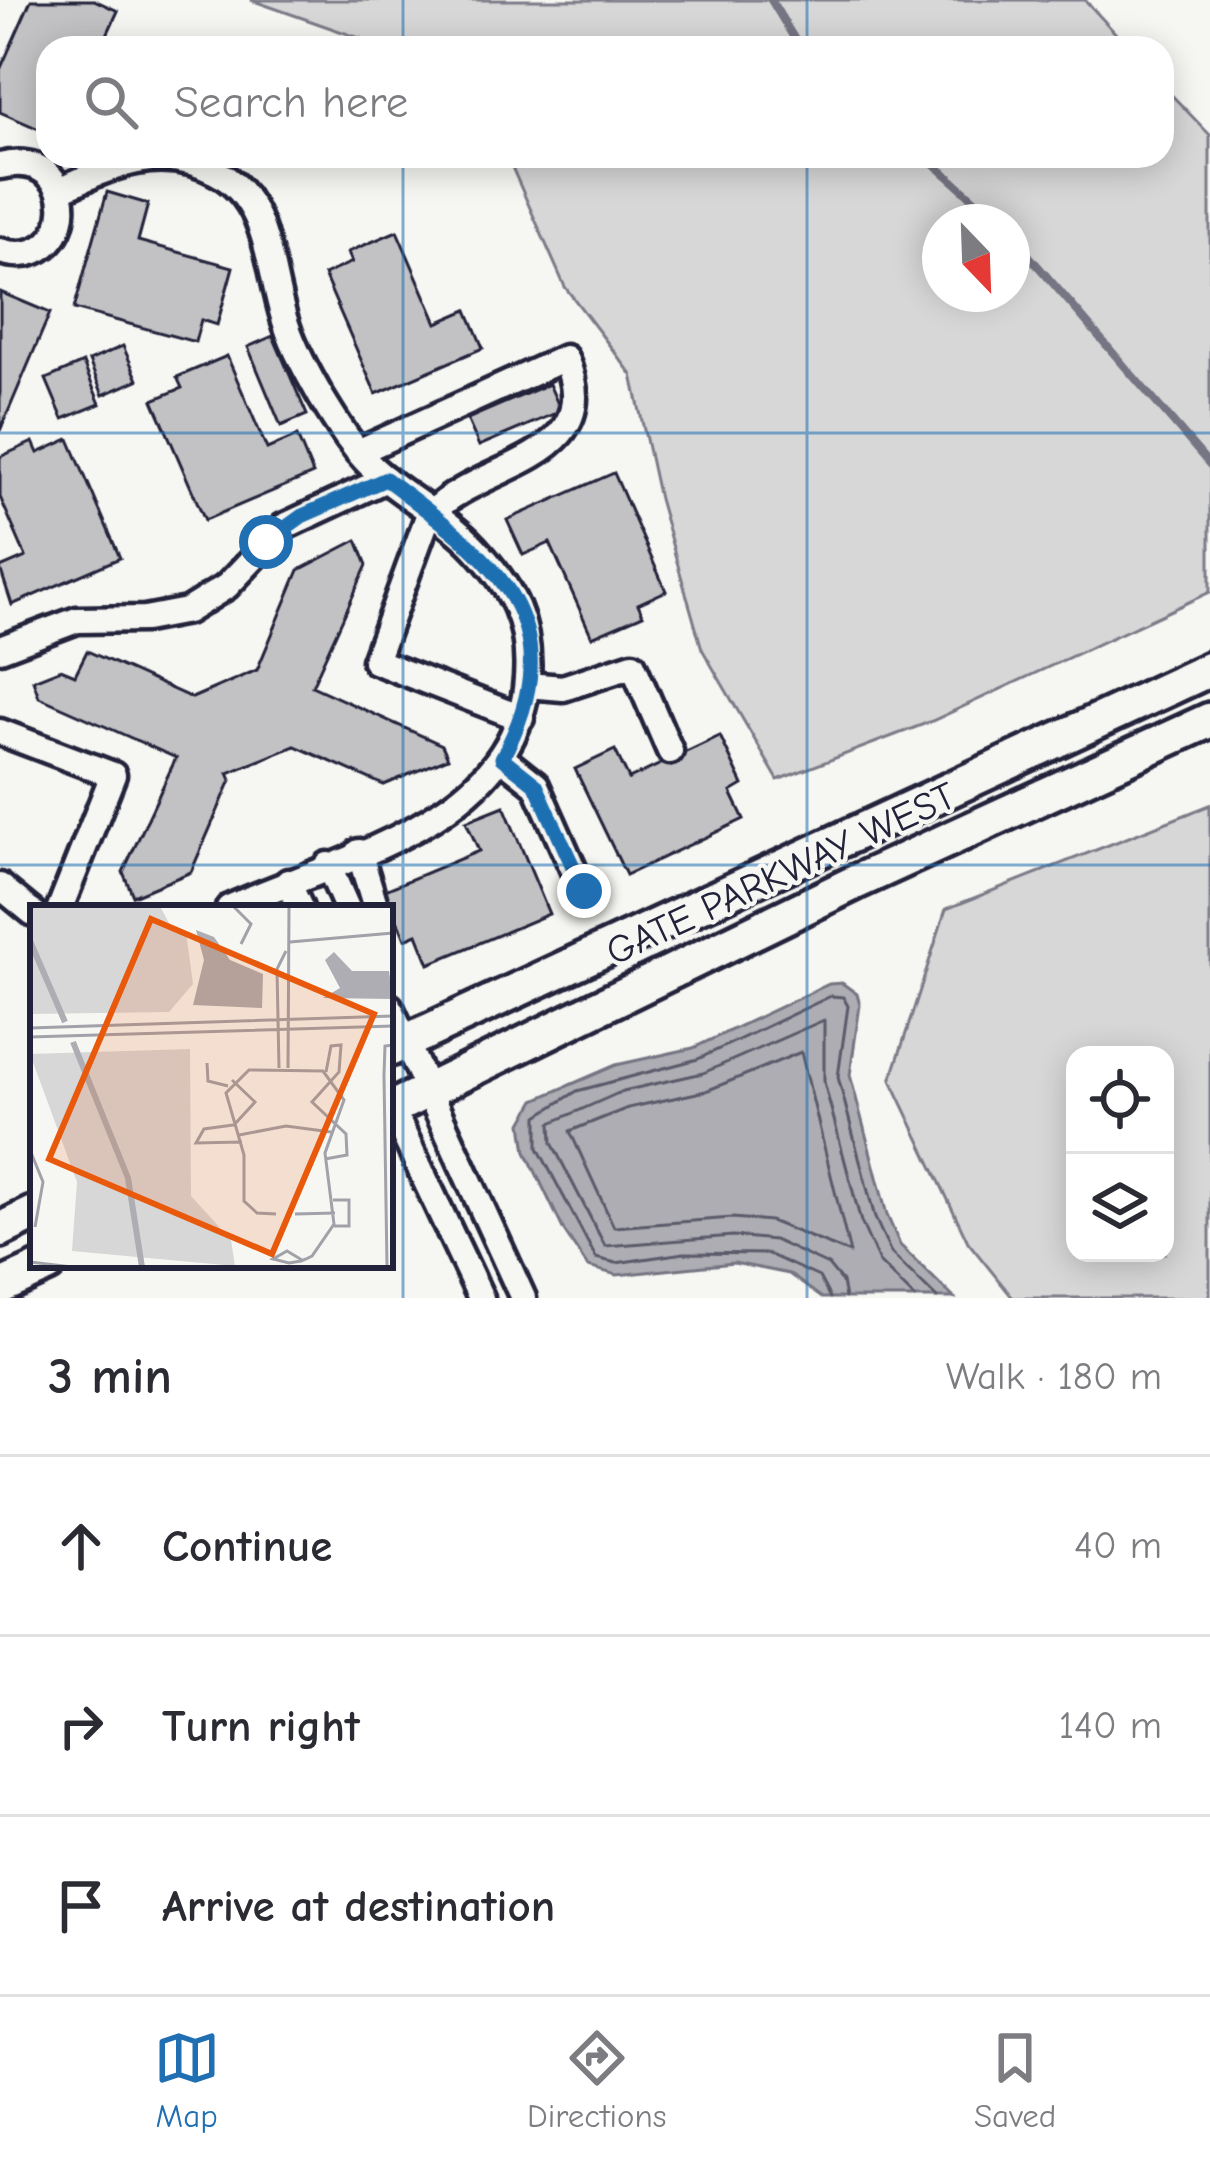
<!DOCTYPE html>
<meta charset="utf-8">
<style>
:root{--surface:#fff;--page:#f2f2f3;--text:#2b2b33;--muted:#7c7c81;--line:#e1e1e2;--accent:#1f6fb2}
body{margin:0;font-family:"Comic Neue",sans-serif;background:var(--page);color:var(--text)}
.controls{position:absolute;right:36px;bottom:36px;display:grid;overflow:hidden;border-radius:24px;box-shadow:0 6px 30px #0003}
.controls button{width:108px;height:108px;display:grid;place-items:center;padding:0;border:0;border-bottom:3px solid var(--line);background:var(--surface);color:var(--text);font:60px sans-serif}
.compass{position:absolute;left:922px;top:204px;width:108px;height:108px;border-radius:50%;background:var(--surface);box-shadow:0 6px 30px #0003;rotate:157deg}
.stop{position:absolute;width:36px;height:36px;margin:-27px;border:9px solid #1f6fb2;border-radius:50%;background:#fff}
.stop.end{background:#1f6fb2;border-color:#fff;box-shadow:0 3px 12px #0008}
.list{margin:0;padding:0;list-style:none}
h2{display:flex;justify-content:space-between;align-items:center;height:156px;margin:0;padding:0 48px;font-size:51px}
h2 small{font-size:39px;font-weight:400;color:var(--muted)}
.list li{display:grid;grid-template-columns:78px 1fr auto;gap:36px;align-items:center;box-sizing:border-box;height:180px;padding:0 48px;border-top:3px solid var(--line)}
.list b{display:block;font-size:45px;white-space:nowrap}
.list em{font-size:39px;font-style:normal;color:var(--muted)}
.icon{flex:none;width:66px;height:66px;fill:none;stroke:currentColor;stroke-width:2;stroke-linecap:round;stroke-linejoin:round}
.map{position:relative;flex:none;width:1210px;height:1298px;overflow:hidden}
.search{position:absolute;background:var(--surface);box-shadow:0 6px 30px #0003;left:36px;right:36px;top:36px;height:132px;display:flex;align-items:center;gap:30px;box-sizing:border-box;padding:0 42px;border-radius:36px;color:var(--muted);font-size:45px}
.sheet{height:696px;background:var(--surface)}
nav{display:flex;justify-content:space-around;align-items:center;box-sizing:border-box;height:168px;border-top:3px solid var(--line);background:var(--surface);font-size:33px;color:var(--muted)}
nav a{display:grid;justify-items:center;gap:6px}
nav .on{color:var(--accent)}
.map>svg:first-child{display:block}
.green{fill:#d7d7d7;stroke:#7c7c89;stroke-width:3;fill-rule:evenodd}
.water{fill:#adadb3;stroke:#757583;stroke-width:3}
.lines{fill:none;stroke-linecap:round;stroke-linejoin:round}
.shore{stroke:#5a5a6b;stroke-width:3}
.stream{stroke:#757583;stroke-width:8}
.building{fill:#c2c2c4;stroke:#22223b;stroke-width:3}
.minor-casing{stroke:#22223b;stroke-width:33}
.secondary-casing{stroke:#22223b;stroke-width:42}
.minor{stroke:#f6f6f2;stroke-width:24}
.secondary{stroke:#f6f6f2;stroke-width:33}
.route{stroke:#1f6fb2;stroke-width:15}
.grid{fill:none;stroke:#1f6fb2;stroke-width:3;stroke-opacity:0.55}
.labels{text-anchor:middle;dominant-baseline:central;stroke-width:9;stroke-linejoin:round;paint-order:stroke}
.street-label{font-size:39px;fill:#22223b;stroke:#f6f6f2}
.inset-river{fill:none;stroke:#adadb3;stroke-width:6}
.inset-road{fill:none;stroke:#a1a1a9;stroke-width:3}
.view{fill:#e8590c;fill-opacity:0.15;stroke:#e8590c;stroke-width:6}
.inset-edge{fill:none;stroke:#22223b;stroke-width:6}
</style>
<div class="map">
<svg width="1210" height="1298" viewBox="0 0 1210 1298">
<rect width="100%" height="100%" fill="#f6f6f2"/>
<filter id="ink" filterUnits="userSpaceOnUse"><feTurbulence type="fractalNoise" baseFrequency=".00833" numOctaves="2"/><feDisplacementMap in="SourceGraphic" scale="24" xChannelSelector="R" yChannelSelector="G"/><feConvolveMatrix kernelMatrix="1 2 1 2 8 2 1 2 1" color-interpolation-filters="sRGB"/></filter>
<g filter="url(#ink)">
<!-- green -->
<g class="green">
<polygon points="251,0 1085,0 1129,48 388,48"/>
<path d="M 1162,85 L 1210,135 L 1210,592 L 932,721 L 778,780 L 702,649 L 659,499 L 632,375 L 565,287 L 507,156 L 1162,156 ZM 1012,222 L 1012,294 L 940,294 L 940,222 Z"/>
<path d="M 1210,805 L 1210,1298 L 1013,1298 L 968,1242 L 891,1080 L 946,909 ZM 1075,1055 L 1165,1055 L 1165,1253 L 1075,1253 Z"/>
</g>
<!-- water -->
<polygon class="water" points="842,983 857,994 860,1005 850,1075 887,1215 900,1245 954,1298 822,1298 789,1274 734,1263 617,1275 588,1267 564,1231 526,1152 522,1123 535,1100 616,1065 693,1048 829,984"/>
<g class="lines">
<!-- shore -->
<g class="shore">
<polygon points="801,1052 850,1253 770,1221 732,1218 614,1227 570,1131 628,1108 706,1091"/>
<polyline points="830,1298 819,1277 768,1254 684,1253 616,1263 596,1258 538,1148 538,1116 577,1091 698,1059 831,996 843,997 848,1006 838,1077 875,1218 891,1253 937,1298"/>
<polyline points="845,1298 842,1282 828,1265 774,1240 733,1236 605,1246 552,1143 551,1123 623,1091 703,1073 824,1020 824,1082 861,1222 879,1262 915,1298"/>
</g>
<!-- stream -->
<g class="stream">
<polyline points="771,0 800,48"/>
<polyline points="925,156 1000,222"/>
<polyline points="1012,236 1210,465"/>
</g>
</g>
<!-- building -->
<g class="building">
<polygon points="31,0 94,0 118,11 101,48 48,48 48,133 0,112 0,70"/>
<polygon points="107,192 148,204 138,241 233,267 217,325 201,320 195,342 74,309"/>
<polygon points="397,231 437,323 467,310 483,348 376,394 324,275 352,262 348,252"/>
<polygon points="0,292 50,313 0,431"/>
<polygon points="273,336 307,415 281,426 248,347"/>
<polygon points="123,346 138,380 103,395 89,361"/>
<polygon points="227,356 267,449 297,436 313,474 205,520 153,400 182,388 177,377"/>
<polygon points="83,363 100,404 63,419 46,379"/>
<polygon points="549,384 561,411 479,446 467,419"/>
<polygon points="69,439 120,558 12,605 0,568 26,557 0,497 0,457 33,442 38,453"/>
<polygon points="614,473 666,591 638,604 643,615 592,637 550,543 523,555 507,520"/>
<polygon points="357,540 367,565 312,686 442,745 448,758 384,785 295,746 228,773 231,780 191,872 133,896 123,872 176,758 39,697 33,680 61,669 75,675 87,651 192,698 257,670 299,570"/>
<polygon points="720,736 743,785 731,792 744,819 626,875 575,769 615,750 629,779"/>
<polygon points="504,806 549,914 429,964 417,934 405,939 385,890 479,851 466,821"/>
</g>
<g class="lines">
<!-- minor casing -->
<g class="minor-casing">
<g id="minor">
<path d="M 0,166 C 86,145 80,275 0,251"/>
<path d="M 60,190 C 111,166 160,143 216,172 C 271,201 268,272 286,324 C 294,349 308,374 321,397 C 338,425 357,456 382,476 C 413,502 448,519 475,548 C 512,588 531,622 527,678 C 519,821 337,859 229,908"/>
<path d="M 358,452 L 565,358 C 609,461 482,461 433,512"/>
<polyline points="430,511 375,661 521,718"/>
<polyline points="0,649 77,620 145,619 187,611 227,586 283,527 386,479"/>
<polyline points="527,685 563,688 633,665 670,751"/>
<polyline points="0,732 113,775 60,908"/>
<polyline points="502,758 536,785 583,891"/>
<polyline points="359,852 376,908"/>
<polyline points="328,865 347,908"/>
<polyline points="288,882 300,908"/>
<polyline points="0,886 33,913"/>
<polyline points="390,1007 523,1298"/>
<polyline points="390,1105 481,1298"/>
</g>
</g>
<!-- secondary casing -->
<g class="secondary-casing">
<g id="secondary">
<polyline points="390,1049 1210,669"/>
<polyline points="390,1109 856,882 1210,720"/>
<polyline points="0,1230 33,1214"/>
<polyline points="0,1287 48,1265"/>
</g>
</g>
<!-- minor -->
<use href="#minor" class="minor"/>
<!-- secondary -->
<use href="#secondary" class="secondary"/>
</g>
</g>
<g class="lines" filter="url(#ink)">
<!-- route -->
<path class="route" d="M 266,542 L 302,516 L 386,479 C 488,556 578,617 502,758 L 536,785 L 584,891"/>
</g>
<!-- grid -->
<path class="grid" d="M 403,0 L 403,48M 807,0 L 807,48M 403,156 L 403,1298M 807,156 L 807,1298M 0,433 L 1210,433M 0,865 L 1210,865"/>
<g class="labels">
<!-- street labels -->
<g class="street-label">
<text transform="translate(781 874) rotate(-25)">GATE PARKWAY WEST</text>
</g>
</g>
<!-- overview -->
<g transform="translate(30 905)">
<rect width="363" height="363" fill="#f6f6f2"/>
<path d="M 0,1 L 130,1 L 141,22 L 156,27 L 163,79 L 139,107 L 0,109 ZM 160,144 L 161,291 L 201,335 L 205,361 L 42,346 L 47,277 L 0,149 Z" fill="#d7d7d7"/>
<path d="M 166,25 L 184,32 L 200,55 L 233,69 L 232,103 L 163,100 L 174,55 ZM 304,47 L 322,66 L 359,66 L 363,94 L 293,93 L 310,83 L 295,55 Z" fill="#adadb3"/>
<path class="inset-river" d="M 0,36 L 35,117M 43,137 L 98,273 L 112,362"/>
<path class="inset-road" d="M 203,1 L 221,19 L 211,39M 260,37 L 363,28M 0,123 L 363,111M 0,132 L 363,121M 177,158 L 178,176 L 198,181M 249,163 L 247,64 L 256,46M 258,163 L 259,1M 202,175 L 225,197 L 203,221M 203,220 L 174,224 L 166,238 L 212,237M 209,230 L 256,221 L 301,227M 0,245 L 13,277 L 5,322M 295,254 L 317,250 L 316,229 L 282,197 L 309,167 L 311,140 L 301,141 L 296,167M 303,295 L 319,295 L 319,321 L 304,321M 246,309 L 227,308 L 214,296 L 214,250 L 196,188 L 219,165 L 293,166 L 314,195 L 295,248 L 304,319 L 282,351 L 276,354 L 271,356 L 259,358 L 243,354 L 257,346 L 272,355M 265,309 L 305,308M 0,357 L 42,362M 357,362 L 354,170 L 355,141 L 363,140"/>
<path class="view" d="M 121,14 L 344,109 L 242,349 L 19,254 Z"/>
<rect width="363" height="363" class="inset-edge"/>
</g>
</svg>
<div class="controls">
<button><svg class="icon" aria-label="locate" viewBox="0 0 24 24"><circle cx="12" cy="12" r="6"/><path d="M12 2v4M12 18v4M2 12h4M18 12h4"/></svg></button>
<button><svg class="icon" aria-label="layers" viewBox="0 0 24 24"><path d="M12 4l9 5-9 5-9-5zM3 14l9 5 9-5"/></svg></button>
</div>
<svg class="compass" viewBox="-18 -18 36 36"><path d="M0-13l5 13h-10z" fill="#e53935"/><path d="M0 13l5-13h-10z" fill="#7c7c81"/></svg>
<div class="stop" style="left:266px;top:542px"></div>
<div class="stop end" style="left:584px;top:891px"></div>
<div class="search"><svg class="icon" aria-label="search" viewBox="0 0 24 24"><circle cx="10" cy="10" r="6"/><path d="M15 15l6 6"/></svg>Search here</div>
</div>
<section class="sheet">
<h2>3 min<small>Walk · 180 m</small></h2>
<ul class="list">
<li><svg class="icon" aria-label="ahead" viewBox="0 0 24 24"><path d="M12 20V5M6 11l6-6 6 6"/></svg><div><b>Continue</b></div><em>40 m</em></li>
<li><svg class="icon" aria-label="right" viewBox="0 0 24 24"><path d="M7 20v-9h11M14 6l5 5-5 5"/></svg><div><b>Turn right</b></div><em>140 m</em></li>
<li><svg class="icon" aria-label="arrive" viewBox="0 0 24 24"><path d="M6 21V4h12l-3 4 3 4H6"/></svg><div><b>Arrive at destination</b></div></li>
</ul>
</section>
<nav>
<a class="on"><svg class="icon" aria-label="map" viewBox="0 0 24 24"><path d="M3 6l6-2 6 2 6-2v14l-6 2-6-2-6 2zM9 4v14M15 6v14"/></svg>Map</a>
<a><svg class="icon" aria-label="directions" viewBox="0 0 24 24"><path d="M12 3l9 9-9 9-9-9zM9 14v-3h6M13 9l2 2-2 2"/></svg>Directions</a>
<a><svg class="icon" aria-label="saved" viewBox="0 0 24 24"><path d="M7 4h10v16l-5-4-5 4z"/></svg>Saved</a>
</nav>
